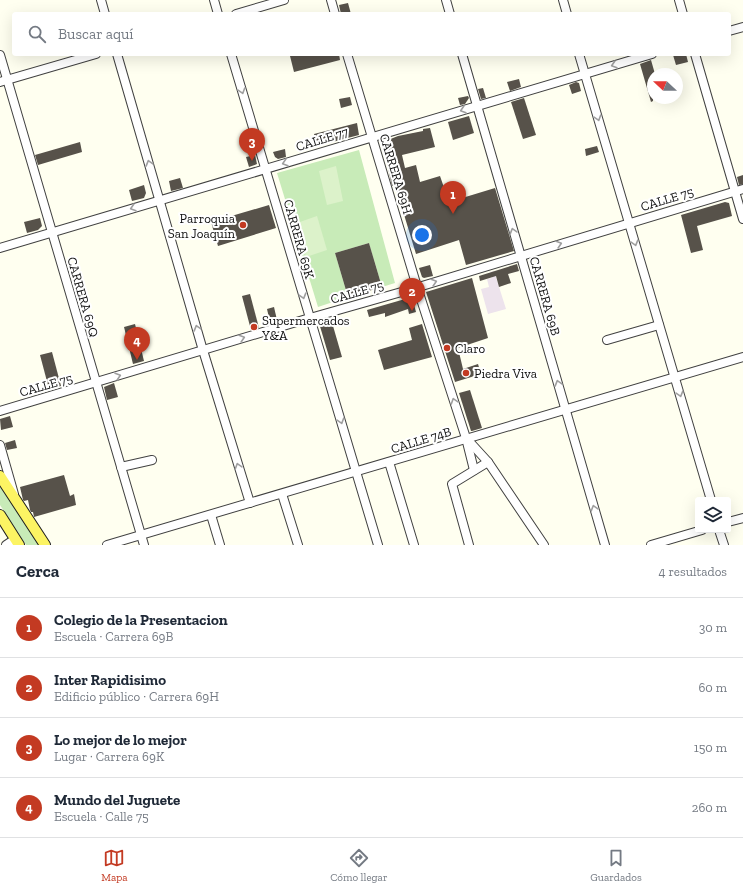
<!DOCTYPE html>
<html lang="es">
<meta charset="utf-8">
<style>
:root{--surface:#fff;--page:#f6f6f7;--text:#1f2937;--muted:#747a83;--line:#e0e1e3;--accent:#c33a22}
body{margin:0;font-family:"Zilla Slab",serif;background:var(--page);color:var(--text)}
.controls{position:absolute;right:12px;bottom:12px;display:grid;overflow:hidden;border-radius:4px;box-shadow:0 4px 16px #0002}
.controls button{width:36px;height:36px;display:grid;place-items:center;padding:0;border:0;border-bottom:1px solid var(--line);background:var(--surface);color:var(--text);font:20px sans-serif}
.compass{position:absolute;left:647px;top:68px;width:36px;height:36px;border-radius:50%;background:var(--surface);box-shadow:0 4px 16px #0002;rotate:292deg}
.you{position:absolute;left:422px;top:235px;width:14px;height:14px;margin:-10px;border:3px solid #fff;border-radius:50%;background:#1a73e8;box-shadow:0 0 0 6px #1a73e833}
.badge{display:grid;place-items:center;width:26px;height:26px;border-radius:50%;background:var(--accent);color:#fff;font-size:13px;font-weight:700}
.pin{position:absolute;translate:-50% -33px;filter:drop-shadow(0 1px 2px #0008)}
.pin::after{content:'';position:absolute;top:21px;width:14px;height:12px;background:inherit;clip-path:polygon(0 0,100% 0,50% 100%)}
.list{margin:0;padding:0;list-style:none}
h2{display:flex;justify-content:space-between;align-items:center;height:52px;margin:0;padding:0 16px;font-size:17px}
h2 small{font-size:13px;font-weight:400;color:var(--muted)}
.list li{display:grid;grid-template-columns:26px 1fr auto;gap:12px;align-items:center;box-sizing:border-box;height:60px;padding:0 16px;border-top:1px solid var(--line)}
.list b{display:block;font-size:15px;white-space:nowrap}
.list p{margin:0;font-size:13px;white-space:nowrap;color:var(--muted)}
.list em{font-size:13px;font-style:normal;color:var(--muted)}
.icon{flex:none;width:22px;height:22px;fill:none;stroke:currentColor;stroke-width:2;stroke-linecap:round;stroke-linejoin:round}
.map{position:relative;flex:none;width:743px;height:545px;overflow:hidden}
.search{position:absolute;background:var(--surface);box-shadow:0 4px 16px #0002;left:12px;right:12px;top:12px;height:44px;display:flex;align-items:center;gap:10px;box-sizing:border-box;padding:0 14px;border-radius:4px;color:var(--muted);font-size:15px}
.sheet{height:292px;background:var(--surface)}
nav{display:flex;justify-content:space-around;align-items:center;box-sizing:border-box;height:56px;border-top:1px solid var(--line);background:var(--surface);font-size:11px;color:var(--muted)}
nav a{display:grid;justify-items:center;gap:2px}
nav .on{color:var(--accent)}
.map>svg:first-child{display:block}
.industrial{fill:#ede3ec}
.green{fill:#c8ebb8}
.pitch{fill:#dcf2ca}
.building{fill:#57524a}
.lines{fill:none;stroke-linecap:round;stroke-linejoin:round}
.minor-casing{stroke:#414141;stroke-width:10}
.major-casing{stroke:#1f1f1f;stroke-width:12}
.minor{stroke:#fff;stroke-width:8}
.major{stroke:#fcf463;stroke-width:10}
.oneway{stroke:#9f9f9f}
.poi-dot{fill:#c33a22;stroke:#fff;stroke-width:1.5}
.labels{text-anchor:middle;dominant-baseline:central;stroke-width:4;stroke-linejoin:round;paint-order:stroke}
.street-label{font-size:13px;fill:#0e0e0e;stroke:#fff}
.poi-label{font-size:13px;fill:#0e0e0e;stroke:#fff;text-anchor:start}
</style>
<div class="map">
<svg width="743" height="545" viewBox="0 0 743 545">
<rect width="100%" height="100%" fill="#fffff0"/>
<!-- industrial -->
<polygon class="industrial" points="494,271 506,309 488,314 481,289 489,287 487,279 492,278 490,272"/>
<!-- green -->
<g class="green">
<polygon points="359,150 395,283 382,287 369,243 335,253 348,297 318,307 277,173"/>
<polygon points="0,482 41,545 26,545 0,505"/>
</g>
<!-- pitch -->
<g class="pitch">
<polygon points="336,166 343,201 327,205 319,171"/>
<polygon points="317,216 327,250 306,257 297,223"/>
</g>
<!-- building -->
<g class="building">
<polygon points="348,3 351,14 341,14 339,5"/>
<polygon points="299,54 339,54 340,60 294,72 290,56"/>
<polygon points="677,54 686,54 688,62 676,65 673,55"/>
<polygon points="651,60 655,74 653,74 653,101 651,102 640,64"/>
<polygon points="519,79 521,87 510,91 507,82"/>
<polygon points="576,82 579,83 581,91 572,94 569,85"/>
<polygon points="483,88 486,98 481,99 478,89"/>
<polygon points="468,96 469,98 465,104 460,105 458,98"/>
<polygon points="350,97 352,105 341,108 339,99"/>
<polygon points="524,98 536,135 523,139 511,102"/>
<polygon points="469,116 474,133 453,140 448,122"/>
<polygon points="357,123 359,135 317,146 314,134"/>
<polygon points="430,128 435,147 402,155 405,168 416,165 420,182 440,176 449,202 495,188 514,251 466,265 459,240 416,254 395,185 392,186 383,146 383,142 398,136 423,131 423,129"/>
<polygon points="80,142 82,152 38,165 35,155"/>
<polygon points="597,146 599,152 586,156 585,149"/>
<polygon points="285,149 286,157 278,159 275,157 273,152"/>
<polygon points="255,155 257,164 249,167 246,157"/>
<polygon points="743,175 743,184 739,185 737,177"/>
<polygon points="180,178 183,188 171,191 169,181"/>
<polygon points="144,185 146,193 144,198 132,201 129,190"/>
<polygon points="725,202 729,203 732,216 697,226 703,250 691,253 681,215"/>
<polygon points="269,205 276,228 218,246 211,222"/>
<polygon points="40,218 42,226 38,230 27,233 24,222"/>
<polygon points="369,243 382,287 348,297 335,253"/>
<polygon points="517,264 519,271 508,274 511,283 499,287 496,276 480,281 479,276"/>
<polygon points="430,265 433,276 424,278 422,277 419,268"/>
<polygon points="472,278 488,338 458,348 463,369 478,364 481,374 455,382 426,292"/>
<polygon points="250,294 259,328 251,330 242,296"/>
<polygon points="412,297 416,312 409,314 408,309 385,317 385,313 369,317 367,310"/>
<polygon points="274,307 277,320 270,322 267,309"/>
<polygon points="331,319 342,357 330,360 319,323"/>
<polygon points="135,324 144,361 133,364 124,327"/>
<polygon points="422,324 432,357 384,370 378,350 412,340 409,328"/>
<polygon points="52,352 61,386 49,389 40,355"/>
<polygon points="114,383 118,397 107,400 104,387"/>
<polygon points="470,390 482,428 472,431 471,431 459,393"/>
<polygon points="10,416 13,427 1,430 0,419"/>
<polygon points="15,440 17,448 7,450 5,443"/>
<polygon points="64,475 70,496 74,494 76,505 34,517 33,512 31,512 30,510 28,500 24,501 23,500 20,487"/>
</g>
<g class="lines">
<!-- minor casing -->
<g class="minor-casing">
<g id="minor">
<polyline points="101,0 105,14"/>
<polyline points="214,0 218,14"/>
<polyline points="331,0 335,14"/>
<polyline points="446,0 450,14"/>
<polyline points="563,0 567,14"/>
<polyline points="679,0 683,14"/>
<polyline points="236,14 284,0"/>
<polyline points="729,31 743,27"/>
<polyline points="117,54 202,347 250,503"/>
<polyline points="231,54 378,545"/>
<polyline points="347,54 418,290 466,438 474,470"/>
<polyline points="462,54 605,545"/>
<polyline points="579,54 711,500"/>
<polyline points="695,54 743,219"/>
<polyline points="0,55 144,545"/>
<polyline points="0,82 96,54"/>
<polyline points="0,248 652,54"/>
<polyline points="607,340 659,325"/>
<polyline points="0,411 303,320 412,289 743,189"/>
<polyline points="467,439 488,462 544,545"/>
<polyline points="0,445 14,494"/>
<polyline points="389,462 414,545"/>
<polyline points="121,467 152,460"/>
<polyline points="282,494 298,545"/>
<polyline points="211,515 220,545"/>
<polyline points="728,522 743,518"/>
<polyline points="719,530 724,545"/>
<polyline points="6,545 15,539"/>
<polyline points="107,545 743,357"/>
<polyline points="469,545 452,484 488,462"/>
<polyline points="651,545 702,530"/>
</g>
</g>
<!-- major casing -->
<g class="major-casing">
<g id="major">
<polyline points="0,476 45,545"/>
<polyline points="0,515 19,545"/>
</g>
</g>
<!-- minor -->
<use href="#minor" class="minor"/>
<!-- major -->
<use href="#major" class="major"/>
</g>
<!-- one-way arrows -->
<defs><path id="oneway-chevron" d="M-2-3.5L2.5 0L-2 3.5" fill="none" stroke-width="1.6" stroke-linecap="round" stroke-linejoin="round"/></defs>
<g class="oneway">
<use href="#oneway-chevron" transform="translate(614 65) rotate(163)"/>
<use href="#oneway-chevron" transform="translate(242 91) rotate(73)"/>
<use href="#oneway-chevron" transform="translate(463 110) rotate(163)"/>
<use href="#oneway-chevron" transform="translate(598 118) rotate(73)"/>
<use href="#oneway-chevron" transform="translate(149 163) rotate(-106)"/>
<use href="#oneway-chevron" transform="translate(285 163) rotate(163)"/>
<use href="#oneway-chevron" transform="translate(133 208) rotate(163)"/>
<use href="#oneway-chevron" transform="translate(513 231) rotate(-106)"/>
<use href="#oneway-chevron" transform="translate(635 243) rotate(74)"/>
<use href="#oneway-chevron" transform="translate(559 244) rotate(-17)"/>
<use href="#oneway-chevron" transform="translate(434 282) rotate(-17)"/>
<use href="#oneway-chevron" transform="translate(303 296) rotate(74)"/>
<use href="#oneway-chevron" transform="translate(197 328) rotate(-106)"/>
<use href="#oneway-chevron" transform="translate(242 338) rotate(-17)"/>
<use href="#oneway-chevron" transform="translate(118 376) rotate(-17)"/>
<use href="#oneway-chevron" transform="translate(558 383) rotate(-106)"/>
<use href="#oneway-chevron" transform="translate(680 394) rotate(74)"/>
<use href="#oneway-chevron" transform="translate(454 401) rotate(-108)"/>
<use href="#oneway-chevron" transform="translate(341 421) rotate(73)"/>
<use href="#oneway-chevron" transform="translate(238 466) rotate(-107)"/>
<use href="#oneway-chevron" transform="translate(594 508) rotate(-106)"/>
</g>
<!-- markers -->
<g class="poi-dot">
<circle cx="243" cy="225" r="4"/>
<circle cx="254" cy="327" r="4"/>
<circle cx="447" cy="348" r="4"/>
<circle cx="466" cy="373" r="4"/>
</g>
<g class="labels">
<!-- street labels -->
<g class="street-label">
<text transform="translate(322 139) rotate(-17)">CALLE 77</text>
<text transform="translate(396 174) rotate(73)">CARRERA 69H</text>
<text transform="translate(667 199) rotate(-17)">CALLE 75</text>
<text transform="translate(299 239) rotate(74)">CARRERA 69K</text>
<text transform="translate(357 292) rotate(-16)">CALLE 75</text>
<text transform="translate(545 296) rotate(74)">CARRERA 69B</text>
<text transform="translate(83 297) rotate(74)">CARRERA 69Q</text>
<text transform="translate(46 385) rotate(-16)">CALLE 75</text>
<text transform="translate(421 440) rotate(-17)">CALLE 74B</text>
</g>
<!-- poi labels -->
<g class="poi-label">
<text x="235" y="218" text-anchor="end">Parroquia<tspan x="235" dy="15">San Joaquín</tspan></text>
<text x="262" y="320">Supermercados<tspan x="262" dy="15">Y&amp;A</tspan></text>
<text x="455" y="348">Claro</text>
<text x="474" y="373">Piedra Viva</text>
</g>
</g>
</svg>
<div class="controls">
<button><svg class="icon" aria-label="layers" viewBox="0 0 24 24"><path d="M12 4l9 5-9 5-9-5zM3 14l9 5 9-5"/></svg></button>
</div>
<svg class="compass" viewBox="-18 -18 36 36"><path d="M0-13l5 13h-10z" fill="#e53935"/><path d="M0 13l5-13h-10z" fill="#747a83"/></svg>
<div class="you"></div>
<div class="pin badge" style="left:453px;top:214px">1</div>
<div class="pin badge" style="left:412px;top:311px">2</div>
<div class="pin badge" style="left:252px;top:161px">3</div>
<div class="pin badge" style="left:137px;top:360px">4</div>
<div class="search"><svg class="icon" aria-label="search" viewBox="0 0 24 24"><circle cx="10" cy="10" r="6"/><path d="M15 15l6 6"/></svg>Buscar aquí</div>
</div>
<section class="sheet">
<h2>Cerca<small>4 resultados</small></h2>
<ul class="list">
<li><span class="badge">1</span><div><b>Colegio de la Presentacion</b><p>Escuela · Carrera 69B</p></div><em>30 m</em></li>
<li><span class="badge">2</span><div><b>Inter Rapidisimo</b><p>Edificio público · Carrera 69H</p></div><em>60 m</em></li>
<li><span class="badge">3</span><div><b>Lo mejor de lo mejor</b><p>Lugar · Carrera 69K</p></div><em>150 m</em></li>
<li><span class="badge">4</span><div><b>Mundo del Juguete</b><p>Escuela · Calle 75</p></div><em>260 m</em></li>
</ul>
</section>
<nav>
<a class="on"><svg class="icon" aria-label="map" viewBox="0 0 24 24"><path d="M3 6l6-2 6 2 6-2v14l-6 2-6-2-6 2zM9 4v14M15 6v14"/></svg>Mapa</a>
<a><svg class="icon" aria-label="directions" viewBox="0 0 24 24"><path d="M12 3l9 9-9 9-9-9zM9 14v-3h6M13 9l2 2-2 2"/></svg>Cómo llegar</a>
<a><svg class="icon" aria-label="saved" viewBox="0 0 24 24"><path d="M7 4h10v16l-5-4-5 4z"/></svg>Guardados</a>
</nav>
